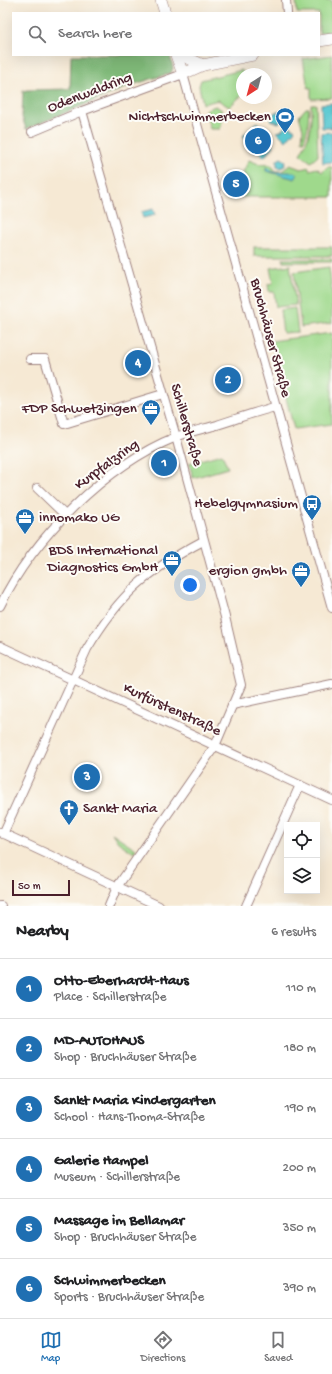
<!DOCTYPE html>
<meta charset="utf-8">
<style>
:root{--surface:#fff;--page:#f2f2f2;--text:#202124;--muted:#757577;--line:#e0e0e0;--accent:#1f6fb2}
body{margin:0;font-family:"Gochi Hand",sans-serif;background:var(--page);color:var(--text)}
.controls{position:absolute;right:12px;bottom:12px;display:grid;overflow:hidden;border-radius:0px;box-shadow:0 4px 16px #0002}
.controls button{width:36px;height:36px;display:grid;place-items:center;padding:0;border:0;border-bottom:1px solid var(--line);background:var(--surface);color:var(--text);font:20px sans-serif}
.compass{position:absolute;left:236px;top:68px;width:36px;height:36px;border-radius:50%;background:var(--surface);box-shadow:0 4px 16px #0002;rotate:216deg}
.scale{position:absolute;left:12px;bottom:10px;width:58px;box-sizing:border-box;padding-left:4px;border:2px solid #4a1f2b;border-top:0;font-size:11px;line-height:14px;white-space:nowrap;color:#4a1f2b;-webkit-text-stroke:3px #fdfcf7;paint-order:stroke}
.you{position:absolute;left:190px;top:585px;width:14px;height:14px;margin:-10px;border:3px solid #fff;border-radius:50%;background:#1a73e8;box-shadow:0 0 0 6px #1a73e833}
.badge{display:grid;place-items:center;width:26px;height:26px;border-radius:50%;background:var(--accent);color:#fff;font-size:13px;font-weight:700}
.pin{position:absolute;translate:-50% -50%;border:2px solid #fff;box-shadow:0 1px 4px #0006}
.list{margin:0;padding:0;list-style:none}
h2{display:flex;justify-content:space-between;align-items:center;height:52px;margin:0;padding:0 16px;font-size:17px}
h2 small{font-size:13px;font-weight:400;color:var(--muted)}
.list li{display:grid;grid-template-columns:26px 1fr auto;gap:12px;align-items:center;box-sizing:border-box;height:60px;padding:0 16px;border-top:1px solid var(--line)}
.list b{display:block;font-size:15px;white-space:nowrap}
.list p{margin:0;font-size:13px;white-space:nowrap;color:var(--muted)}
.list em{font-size:13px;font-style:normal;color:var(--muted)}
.icon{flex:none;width:22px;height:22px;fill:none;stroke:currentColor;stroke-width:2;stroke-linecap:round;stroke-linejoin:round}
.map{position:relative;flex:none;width:332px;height:906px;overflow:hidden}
.search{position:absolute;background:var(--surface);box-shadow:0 4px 16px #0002;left:12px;right:12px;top:12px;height:44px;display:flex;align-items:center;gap:10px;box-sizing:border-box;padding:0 14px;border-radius:0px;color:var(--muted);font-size:15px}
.sheet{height:412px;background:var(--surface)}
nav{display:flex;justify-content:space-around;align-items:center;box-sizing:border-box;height:56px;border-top:1px solid var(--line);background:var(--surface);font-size:11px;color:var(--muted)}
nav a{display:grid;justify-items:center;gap:2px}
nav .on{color:var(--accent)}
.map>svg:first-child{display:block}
.green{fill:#9fd98c;stroke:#747c5c}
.forest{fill:#7fb978;stroke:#646c52}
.water{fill:#5cc9d1;stroke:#53747e}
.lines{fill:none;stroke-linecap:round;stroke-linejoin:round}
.minor-casing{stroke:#a08480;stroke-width:10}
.major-casing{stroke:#a08480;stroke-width:12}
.minor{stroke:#fff;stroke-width:8}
.major{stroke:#fff;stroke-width:11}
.labels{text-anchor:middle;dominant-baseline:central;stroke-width:4;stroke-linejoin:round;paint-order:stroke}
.street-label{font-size:15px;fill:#4a1f2b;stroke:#fdfcf7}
.poi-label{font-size:15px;fill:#4a1f2b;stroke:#fdfcf7;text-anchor:end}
</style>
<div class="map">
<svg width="332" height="906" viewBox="0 0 332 906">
<rect width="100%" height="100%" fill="#fdfcf7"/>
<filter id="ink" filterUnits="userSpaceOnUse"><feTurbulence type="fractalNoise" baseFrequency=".025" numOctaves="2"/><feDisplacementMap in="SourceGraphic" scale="8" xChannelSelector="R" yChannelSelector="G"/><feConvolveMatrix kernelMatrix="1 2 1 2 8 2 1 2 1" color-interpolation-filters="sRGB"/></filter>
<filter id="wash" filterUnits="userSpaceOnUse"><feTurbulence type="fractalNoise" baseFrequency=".012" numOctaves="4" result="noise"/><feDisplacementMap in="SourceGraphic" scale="16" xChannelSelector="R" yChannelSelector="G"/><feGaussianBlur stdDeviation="0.9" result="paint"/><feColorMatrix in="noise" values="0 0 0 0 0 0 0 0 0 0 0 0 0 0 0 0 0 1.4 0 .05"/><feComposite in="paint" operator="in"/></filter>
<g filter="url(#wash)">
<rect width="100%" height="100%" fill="#f6e9d4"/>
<!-- green -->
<g class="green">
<polygon points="296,0 332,0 332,32 319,33 319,13 297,13"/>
<polygon points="332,55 332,98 311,99 311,88 308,88 303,59"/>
<polygon points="242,70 244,74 242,74 242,95 229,107 218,100 203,104 199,86 201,80"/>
<path d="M 311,104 L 316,104 L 318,156 L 311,162 L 300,154 C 310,139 312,122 311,104 Z"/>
<polygon points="215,106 222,110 220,116 223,118 220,129 210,129 205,110"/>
<polygon points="306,108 309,108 308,127 304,141 302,141 303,129 299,116"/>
<polygon points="249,160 259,164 271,165 276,171 282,171 290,165 301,169 309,167 309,170 317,168 322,172 327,167 332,167 332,197 239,197 238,193 248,193 243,172"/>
<rect x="254" y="247" width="78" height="9"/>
<rect x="283" y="259" width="49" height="3"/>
<polygon points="290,265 296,305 276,307 274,292 269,292 268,284 273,283 270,268"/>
<polygon points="329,267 332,290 332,323 301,327 294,272"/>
<polygon points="295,308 298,332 283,333 280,310"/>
<polygon points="332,333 332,424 294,429 271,341"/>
<polygon points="222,454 228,468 193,478 189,463"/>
<polygon points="112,833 136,849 134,853 118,842"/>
</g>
<!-- forest -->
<polygon class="forest" points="71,55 170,55 173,68 171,73 132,85 26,129 22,117 23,91 27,90 70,89"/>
<!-- water -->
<g class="water">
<polygon points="332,103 332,128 322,128 321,104"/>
<polygon points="275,112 279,112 282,114 282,120 279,123 270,120"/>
<polygon points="257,122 265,130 262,134 274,146 264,157 243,136"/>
<polygon points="287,124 295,130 286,141 277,132 281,131"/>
<polygon points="332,132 332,162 323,163 321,133"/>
<polygon points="281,158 286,161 284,166 281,168 277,166 277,163 278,162 276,161"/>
<polygon points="266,167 273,172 294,172 297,174 297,176 295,179 266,171"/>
<polygon points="153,209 155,215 143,218 141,212"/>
</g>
</g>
<g filter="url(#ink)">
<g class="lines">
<!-- minor casing -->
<g class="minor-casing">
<g id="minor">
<polyline points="286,0 287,13"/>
<polyline points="82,111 176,437 225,617 241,685 215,746 117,887 109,906"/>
<polyline points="32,132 82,111 183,74 332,608"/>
<polyline points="30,359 45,359 64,424 163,394"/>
<polyline points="37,488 65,515"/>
<path d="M 0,606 C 33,538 106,465 176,437 C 189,432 203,429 217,425 C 236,419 255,412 275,407"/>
<polyline points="0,646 332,800"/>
<polyline points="232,705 332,684"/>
<polyline points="0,832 159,906"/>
<path d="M 3,834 L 87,649 C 119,595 148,570 203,541"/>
<polyline points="0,906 1,906"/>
<polyline points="246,906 300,785"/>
</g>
</g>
<!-- major casing -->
<g class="major-casing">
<g id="major">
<polyline points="161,0 165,13"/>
<polyline points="319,41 332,39"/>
<polyline points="176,55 183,74 203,65 253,55"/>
<polyline points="181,55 203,65"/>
</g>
</g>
<!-- minor -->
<use href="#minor" class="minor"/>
<!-- major -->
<use href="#major" class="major"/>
</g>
</g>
<!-- icons -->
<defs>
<g id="stadium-pin" transform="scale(1)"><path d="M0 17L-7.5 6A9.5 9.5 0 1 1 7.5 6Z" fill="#1f6fb2" stroke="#fdfcf7"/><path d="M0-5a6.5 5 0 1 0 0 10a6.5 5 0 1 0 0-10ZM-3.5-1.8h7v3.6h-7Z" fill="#fff"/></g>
<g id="office-pin" transform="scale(1)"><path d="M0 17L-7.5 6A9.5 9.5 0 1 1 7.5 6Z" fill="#1f6fb2" stroke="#fdfcf7"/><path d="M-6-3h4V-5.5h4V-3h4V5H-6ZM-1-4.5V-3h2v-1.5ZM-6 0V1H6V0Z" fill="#fff"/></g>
<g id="bus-pin" transform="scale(1)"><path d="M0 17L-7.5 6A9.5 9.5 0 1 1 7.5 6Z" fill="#1f6fb2" stroke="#fdfcf7"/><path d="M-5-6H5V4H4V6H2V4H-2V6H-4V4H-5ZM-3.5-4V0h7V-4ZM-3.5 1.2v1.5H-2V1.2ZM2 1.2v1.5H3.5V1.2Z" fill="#fff"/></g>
<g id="church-pin" transform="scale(1)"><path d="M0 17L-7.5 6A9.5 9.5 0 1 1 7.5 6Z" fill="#1f6fb2" stroke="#fdfcf7"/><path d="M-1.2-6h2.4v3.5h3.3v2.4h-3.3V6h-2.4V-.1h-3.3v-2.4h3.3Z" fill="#fff"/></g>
</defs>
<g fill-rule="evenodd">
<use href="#stadium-pin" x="285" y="117"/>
<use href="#office-pin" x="151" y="409"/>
<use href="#bus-pin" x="312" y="504"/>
<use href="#office-pin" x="25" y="518"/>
<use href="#office-pin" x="172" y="560"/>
<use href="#office-pin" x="301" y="571"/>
<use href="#church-pin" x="69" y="809"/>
</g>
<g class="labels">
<!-- street labels -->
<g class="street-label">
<text transform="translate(90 93) rotate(-21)">Odenwaldring</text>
<text transform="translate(270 338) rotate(75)">Bruchhäuser Straße</text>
<text transform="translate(186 425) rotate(74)">Schillerstraße</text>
<text transform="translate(107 465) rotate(-36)">Kurpfalzring</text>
<text transform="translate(172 710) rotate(25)">Kurfürstenstraße</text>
</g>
<!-- poi labels -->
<g class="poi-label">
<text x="271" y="117">Nichtschwimmerbecken</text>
<text x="137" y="409">FDP Schwetzingen</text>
<text x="298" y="504">Hebelgymnasium</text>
<text x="39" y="518" text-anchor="start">innomako UG</text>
<text x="158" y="551">BDS International<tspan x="158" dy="17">Diagnostics GmbH</tspan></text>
<text x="287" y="571">ergion gmbh</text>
<text x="83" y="809" text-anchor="start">Sankt Maria</text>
</g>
</g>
</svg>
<div class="controls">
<button><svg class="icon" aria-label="locate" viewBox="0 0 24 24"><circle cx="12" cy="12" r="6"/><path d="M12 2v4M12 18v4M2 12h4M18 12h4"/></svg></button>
<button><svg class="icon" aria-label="layers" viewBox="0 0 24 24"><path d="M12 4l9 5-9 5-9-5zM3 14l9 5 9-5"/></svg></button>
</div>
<svg class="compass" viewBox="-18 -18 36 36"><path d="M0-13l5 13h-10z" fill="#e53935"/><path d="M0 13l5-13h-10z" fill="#757577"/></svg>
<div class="scale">50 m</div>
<div class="you"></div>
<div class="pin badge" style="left:164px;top:463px">1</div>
<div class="pin badge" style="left:228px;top:380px">2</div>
<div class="pin badge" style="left:87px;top:777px">3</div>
<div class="pin badge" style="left:138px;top:363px">4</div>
<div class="pin badge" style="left:236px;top:184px">5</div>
<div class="pin badge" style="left:258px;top:141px">6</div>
<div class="search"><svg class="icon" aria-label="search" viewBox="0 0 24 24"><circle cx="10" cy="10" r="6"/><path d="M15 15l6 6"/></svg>Search here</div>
</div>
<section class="sheet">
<h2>Nearby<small>6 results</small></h2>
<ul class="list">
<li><span class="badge">1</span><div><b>Otto-Eberhardt-Haus</b><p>Place · Schillerstraße</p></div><em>110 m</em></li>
<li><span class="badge">2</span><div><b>MD-AUTOHAUS</b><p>Shop · Bruchhäuser Straße</p></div><em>180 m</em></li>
<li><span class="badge">3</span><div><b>Sankt Maria Kindergarten</b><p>School · Hans-Thoma-Straße</p></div><em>190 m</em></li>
<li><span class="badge">4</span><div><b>Galerie Hampel</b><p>Museum · Schillerstraße</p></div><em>200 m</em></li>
<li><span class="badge">5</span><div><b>Massage im Bellamar</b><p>Shop · Bruchhäuser Straße</p></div><em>350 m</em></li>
<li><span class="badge">6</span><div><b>Schwimmerbecken</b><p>Sports · Bruchhäuser Straße</p></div><em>390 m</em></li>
</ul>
</section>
<nav>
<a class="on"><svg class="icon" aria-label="map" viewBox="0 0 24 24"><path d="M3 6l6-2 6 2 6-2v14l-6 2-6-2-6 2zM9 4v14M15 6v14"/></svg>Map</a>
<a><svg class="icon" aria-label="directions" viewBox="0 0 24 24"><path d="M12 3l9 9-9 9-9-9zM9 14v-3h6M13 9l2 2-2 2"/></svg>Directions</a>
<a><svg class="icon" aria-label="saved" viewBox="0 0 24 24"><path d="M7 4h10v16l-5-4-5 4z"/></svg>Saved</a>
</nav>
